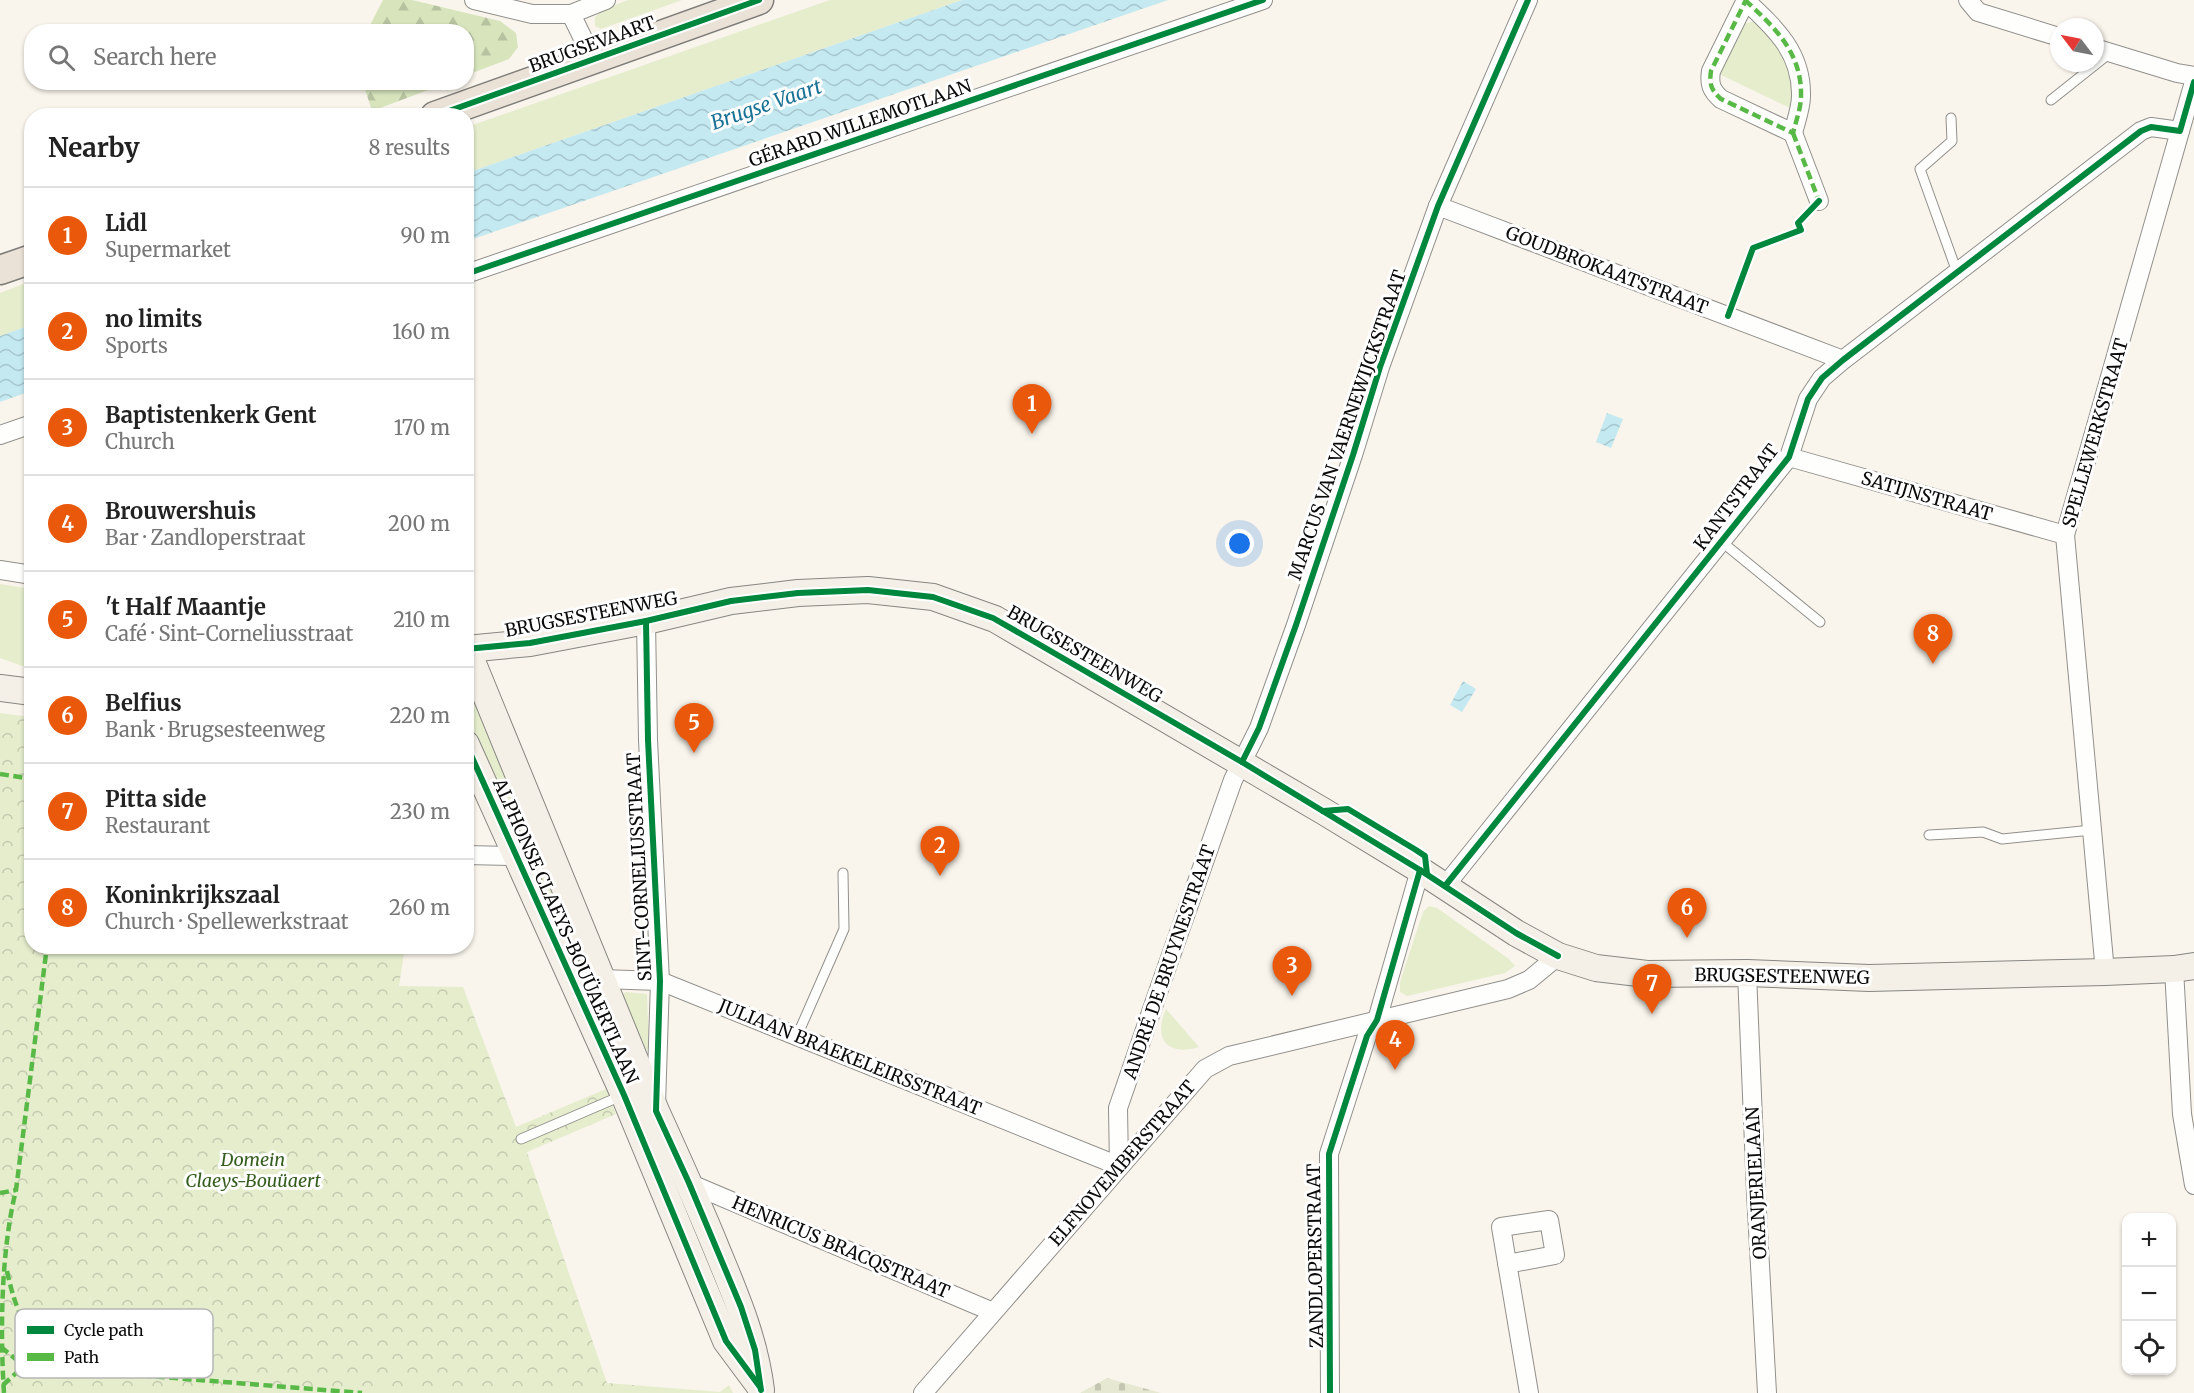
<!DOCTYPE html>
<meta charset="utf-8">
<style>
:root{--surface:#fff;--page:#f2f2f2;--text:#222;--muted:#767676;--line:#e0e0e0;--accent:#ea580c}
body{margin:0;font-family:Merriweather,serif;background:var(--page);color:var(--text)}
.controls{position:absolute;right:18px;bottom:18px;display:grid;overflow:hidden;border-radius:12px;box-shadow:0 2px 4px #0004}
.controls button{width:54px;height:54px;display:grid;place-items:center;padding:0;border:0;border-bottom:2px solid var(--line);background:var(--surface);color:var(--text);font:30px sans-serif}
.compass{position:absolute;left:2050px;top:18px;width:54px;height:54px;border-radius:50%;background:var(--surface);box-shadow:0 2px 4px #0004;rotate:302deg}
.you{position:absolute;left:1240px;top:544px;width:21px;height:21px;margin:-15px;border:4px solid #fff;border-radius:50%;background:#1a73e8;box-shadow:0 0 0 9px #1a73e833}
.badge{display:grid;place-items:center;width:39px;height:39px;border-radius:50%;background:var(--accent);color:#fff;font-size:20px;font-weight:700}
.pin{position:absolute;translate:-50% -50px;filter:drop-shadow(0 2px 3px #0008)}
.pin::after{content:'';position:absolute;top:32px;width:21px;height:18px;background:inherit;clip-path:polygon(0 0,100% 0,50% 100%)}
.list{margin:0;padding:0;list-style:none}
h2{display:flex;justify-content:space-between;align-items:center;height:78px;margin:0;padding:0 24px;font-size:26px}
h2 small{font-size:20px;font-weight:400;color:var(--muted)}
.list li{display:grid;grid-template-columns:39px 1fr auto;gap:18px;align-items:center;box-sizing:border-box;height:96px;padding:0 24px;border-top:2px solid var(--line)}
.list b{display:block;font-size:22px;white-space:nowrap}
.list p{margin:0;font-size:20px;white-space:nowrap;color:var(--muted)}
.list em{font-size:20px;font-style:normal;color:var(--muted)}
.icon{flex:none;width:33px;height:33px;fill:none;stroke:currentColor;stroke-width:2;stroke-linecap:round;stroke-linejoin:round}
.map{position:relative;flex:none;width:2194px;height:1393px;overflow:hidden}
.search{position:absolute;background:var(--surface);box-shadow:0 2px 4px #0004;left:24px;top:24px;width:450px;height:66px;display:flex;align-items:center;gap:15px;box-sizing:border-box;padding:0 21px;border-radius:24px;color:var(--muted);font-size:22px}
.panel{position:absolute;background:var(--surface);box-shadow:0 2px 4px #0004;left:24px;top:108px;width:450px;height:846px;border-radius:24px}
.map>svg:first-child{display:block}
.grass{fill:#e5edcd}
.forest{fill:url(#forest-firs)}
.cemetery{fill:url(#cemetery-stones)}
.park{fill:url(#park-crowns)}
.water{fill:url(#water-waves)}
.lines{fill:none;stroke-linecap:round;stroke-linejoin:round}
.lane-casing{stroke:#92908c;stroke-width:11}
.street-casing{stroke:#92908c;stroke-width:20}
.secondary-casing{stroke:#888682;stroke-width:28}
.primary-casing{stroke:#7f7d79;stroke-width:31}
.lane{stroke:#fefefc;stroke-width:9}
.street{stroke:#fefefc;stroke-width:18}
.secondary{stroke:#f4f0e7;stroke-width:26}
.primary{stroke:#ebe2d7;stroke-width:28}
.quiet{stroke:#58b947;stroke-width:4.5;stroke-dasharray:9 4.5;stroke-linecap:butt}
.cycleway-casing{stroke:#fff;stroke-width:10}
.cycleway{stroke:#00873e;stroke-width:6}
.labels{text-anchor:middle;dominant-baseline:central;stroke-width:6;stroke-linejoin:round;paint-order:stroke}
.street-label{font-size:18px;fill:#0a0a0a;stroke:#fff}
.park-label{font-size:18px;font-style:italic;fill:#355e1e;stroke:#fff}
.water-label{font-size:20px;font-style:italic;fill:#197295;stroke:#fff}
.key{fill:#fff;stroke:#b6b6b6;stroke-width:1.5}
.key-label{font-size:16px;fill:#0a0a0a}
</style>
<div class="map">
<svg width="2194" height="1393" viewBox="0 0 2194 1393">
<defs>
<pattern id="forest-firs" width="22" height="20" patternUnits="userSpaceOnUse" patternTransform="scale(1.5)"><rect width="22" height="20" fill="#d7e4bc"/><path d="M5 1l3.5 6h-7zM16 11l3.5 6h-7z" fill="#b7c2a0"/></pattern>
<pattern id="cemetery-stones" width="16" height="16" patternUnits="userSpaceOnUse" patternTransform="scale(1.5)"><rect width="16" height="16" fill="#e6e8d1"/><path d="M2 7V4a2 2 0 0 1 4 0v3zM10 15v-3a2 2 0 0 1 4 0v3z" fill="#c4c6b2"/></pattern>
<pattern id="park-crowns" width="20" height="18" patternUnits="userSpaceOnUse" patternTransform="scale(1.5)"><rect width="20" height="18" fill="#e5edcd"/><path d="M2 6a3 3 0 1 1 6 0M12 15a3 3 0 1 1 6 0" fill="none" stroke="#c3caaf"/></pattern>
<pattern id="water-waves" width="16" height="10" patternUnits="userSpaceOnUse" patternTransform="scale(1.5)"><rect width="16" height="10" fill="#c4e9f1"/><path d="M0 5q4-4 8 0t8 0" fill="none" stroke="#a7c6cd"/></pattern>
</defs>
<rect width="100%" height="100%" fill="#f9f5ec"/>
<!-- grass -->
<g class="grass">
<polygon points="628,0 682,0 601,29 595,26 595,17 603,10"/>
<polygon points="830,0 962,0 467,173 467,127"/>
<polygon points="1755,21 1771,31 1790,69 1794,92 1792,109 1717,73 1740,25"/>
<polygon points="31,281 31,325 0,336 0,293"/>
<polygon points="0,584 31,589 31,666 22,666 0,658"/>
<polygon points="466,681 526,825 523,828 519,829 513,827 467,725"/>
<polygon points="544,870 586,972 582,974 536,876"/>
<polygon points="1429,906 1437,908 1509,959 1515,966 1505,973 1407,996 1400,992 1400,982 1423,912"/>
<polygon points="626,992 647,994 649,1047 647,1050 644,1049 621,995"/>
<path d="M 1166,1009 L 1199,1047 C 1167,1057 1153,1039 1166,1009 Z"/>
</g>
<!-- forest -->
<g class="forest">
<polygon points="383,0 412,0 500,21 516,33 518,47 509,59 467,75 466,32 367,31"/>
<polygon points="363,83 363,82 447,83 372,111"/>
</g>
<!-- cemetery -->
<polygon class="cemetery" points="1107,1378 1161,1393 1080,1393"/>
<!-- park -->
<polygon class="park" points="0,713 31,717 32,946 405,947 399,986 463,987 516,1127 606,1089 616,1114 527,1152 607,1383 720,1392 729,1385 733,1393 0,1393"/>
<!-- water -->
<g class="water">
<polygon points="962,0 1168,0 467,241 467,173"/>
<polygon points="31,325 31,391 0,402 0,336"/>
<polygon points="1607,413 1623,419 1611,448 1596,442"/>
<polygon points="1463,681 1476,689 1462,712 1450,705"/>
</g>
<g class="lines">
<!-- lane casing -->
<g class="lane-casing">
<g id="lane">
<polyline points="2051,100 2110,53"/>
<polyline points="1951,118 1952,141 1920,169 1957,272"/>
<polyline points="1722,542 1820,622"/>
<polyline points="1929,835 1983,832 2002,839 2092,830"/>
<polyline points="797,1036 844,929 843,873"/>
<polyline points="521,1139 621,1096"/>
</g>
</g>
<!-- street casing -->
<g class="street-casing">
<g id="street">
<polyline points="474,0 532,14 571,14 593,59"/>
<path d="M 1745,0 C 1774,27 1802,52 1801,96 C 1801,108 1796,121 1793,133 L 1721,99 C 1711,90 1709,84 1711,71 L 1746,0"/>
<polyline points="1968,0 1978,12 2059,37"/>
<polyline points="571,14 606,0"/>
<polyline points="2095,48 2177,73 2194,76"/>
<polyline points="1793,133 1819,201"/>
<polyline points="1438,206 1843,360"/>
<polyline points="466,274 1263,0"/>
<polyline points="0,435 32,424"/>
<polyline points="1789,457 2065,535"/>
<polyline points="0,570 32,575"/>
<polyline points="646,621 648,740 660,981 656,1105"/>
<polyline points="466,855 515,856 546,844"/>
<polyline points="1445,886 1789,457 1808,399 1822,378 1843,360 2141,131 2151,127 2180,131"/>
<polyline points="2174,969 2182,1114 2194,1185"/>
<polyline points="2105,972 2065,535 2194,82"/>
<polyline points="1747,973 1756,1193 1767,1393"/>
<polyline points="574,983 601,979 660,981 1119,1166"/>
<polyline points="1119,1166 1118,1108 1157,995 1233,780 1259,728 1296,625 1353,455 1380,367 1438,206 1528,0"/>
<polyline points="684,1181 993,1312"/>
<polyline points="1507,1264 1555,1255 1549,1220 1501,1227 1529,1393"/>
<polyline points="923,1393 1205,1069 1229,1056 1508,989 1529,980 1558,956"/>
<polyline points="1330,1393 1329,1154 1367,1036 1377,1020 1420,870"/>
</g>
</g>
<!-- secondary casing -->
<g class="secondary-casing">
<g id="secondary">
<polyline points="466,649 530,643 646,621 731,601 798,593 868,590 933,597 995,619 1323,811 1420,870 1516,933 1558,956 1596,968 1647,974 1747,973 1869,978 2105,972 2174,969 2194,966"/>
<path d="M 467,649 L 656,1111 C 677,1157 698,1203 717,1250 C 736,1296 755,1340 761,1390"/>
<polyline points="0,688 32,692"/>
<polyline points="466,744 624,1095 726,1341 758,1384"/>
</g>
</g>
<!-- primary casing -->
<g class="primary-casing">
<g id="primary">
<polyline points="435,116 759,0"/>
<polyline points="0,270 32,259"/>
</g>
</g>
<!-- lane -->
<use href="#lane" class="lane"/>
<!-- street -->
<use href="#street" class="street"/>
<!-- secondary -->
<use href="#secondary" class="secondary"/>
<!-- primary -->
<use href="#primary" class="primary"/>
<!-- quiet -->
<g class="quiet">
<path d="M 1745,0 C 1774,27 1802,52 1801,96 C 1801,108 1796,121 1793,133 L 1721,99 C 1711,90 1709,84 1711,71 L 1746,0"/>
<polyline points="1793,133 1819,201"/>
<polyline points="0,774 32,779"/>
<polyline points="0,1193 16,1190"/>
<path d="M 7,1271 C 18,1321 30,1343 76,1369"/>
<polyline points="1,1347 24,1366 362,1393"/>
<polyline points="3,1385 24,1366"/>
<path d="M 4,1393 C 0,1331 1,1251 16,1190 L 47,946"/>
</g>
<!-- cycleway casing -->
<g class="cycleway-casing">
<g id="cycleway">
<polyline points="435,116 759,0"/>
<polyline points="466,274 1263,0"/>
<polyline points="1728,316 1753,248 1801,230 1798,223 1819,201"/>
<polyline points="646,621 648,740 660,981 656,1111 689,1183 741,1307 755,1350 761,1390"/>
<polyline points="466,649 530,643 646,621 731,601 798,593 868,590 933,597 993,618 1035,642 1242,762 1420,870 1516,933 1558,956"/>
<polyline points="466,744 624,1095 726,1341 760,1387"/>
<polyline points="1242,762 1259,728 1296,625 1353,455 1380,367 1438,206 1528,0"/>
<polyline points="1323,811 1348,809 1416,850 1425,856 1427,874"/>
<polyline points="1445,886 1789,457 1808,399 1822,378 1843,360 2141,131 2151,127 2180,131 2194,82"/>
<polyline points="1330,1393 1329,1154 1367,1036 1377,1020 1420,870"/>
</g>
</g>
<!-- cycleway -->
<use href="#cycleway" class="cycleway"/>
</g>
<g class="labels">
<!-- street labels -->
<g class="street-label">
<text transform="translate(592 44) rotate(-20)">BRUGSEVAART</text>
<text transform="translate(860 123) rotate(-19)">GÉRARD WILLEMOTLAAN</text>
<text transform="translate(1607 270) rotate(21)">GOUDBROKAATSTRAAT</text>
<text transform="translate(1347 425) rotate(-71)">MARCUS VAN VAERNEWIJCKSTRAAT</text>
<text transform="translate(2095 433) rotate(-74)">SPELLEWERKSTRAAT</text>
<text transform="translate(1927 496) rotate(16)">SATIJNSTRAAT</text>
<text transform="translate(1736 497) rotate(-53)">KANTSTRAAT</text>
<text transform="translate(591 614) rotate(-11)">BRUGSESTEENWEG</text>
<text transform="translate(1085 654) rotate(30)">BRUGSESTEENWEG</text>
<text transform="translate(639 867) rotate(-93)">SINT-CORNELIUSSTRAAT</text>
<text transform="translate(566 931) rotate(66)">ALPHONSE CLAEYS-BOUÜAERTLAAN</text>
<text transform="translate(1169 962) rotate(-71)">ANDRÉ DE BRUYNESTRAAT</text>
<text transform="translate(1782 976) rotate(1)">BRUGSESTEENWEG</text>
<text transform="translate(850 1057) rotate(22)">JULIAAN BRAEKELEIRSSTRAAT</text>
<text transform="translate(1122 1163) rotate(-49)">ELFNOVEMBERSTRAAT</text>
<text transform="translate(1756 1183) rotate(-93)">ORANJERIELAAN</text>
<text transform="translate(841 1247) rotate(23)">HENRICUS BRACQSTRAAT</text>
<text transform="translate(1315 1256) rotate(-91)">ZANDLOPERSTRAAT</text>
</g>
<!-- park labels -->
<g class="park-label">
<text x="253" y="1159">Domein<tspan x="253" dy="21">Claeys-Bouüaert</tspan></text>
</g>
<!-- water labels -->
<g class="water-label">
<text transform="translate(766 104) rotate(-19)">Brugse Vaart</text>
</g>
</g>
<!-- legend -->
<rect x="15" y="1309" width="198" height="69" rx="9" class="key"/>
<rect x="27" y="1326" width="27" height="8" fill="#00873e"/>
<rect x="27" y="1353" width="27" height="8" fill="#58b947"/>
<g class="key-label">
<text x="64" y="1336">Cycle path</text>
<text x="64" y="1363">Path</text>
</g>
</svg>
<div class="controls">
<button>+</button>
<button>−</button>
<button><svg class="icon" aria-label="locate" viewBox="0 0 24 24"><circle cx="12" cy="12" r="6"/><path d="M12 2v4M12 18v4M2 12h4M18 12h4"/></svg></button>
</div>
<svg class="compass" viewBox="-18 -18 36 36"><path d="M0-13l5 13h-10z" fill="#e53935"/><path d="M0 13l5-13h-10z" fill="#767676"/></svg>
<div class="you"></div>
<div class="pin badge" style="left:1032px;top:434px">1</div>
<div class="pin badge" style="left:940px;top:876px">2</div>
<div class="pin badge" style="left:1292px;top:996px">3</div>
<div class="pin badge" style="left:1395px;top:1070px">4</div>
<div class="pin badge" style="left:694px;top:753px">5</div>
<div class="pin badge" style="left:1687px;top:938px">6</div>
<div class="pin badge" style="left:1652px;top:1014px">7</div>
<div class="pin badge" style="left:1933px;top:664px">8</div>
<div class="search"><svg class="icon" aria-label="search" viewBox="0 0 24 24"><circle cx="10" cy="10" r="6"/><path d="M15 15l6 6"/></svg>Search here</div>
<section class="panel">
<h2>Nearby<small>8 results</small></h2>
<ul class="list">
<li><span class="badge">1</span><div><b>Lidl</b><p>Supermarket</p></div><em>90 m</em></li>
<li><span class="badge">2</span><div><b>no limits</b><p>Sports</p></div><em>160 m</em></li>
<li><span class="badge">3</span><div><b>Baptistenkerk Gent</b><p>Church</p></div><em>170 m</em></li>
<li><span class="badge">4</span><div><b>Brouwershuis</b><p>Bar · Zandloperstraat</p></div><em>200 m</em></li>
<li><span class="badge">5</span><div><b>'t Half Maantje</b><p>Café · Sint-Corneliusstraat</p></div><em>210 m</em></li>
<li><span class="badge">6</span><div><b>Belfius</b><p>Bank · Brugsesteenweg</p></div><em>220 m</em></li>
<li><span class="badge">7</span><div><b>Pitta side</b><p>Restaurant</p></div><em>230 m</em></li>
<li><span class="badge">8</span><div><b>Koninkrijkszaal</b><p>Church · Spellewerkstraat</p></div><em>260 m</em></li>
</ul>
</section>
</div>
